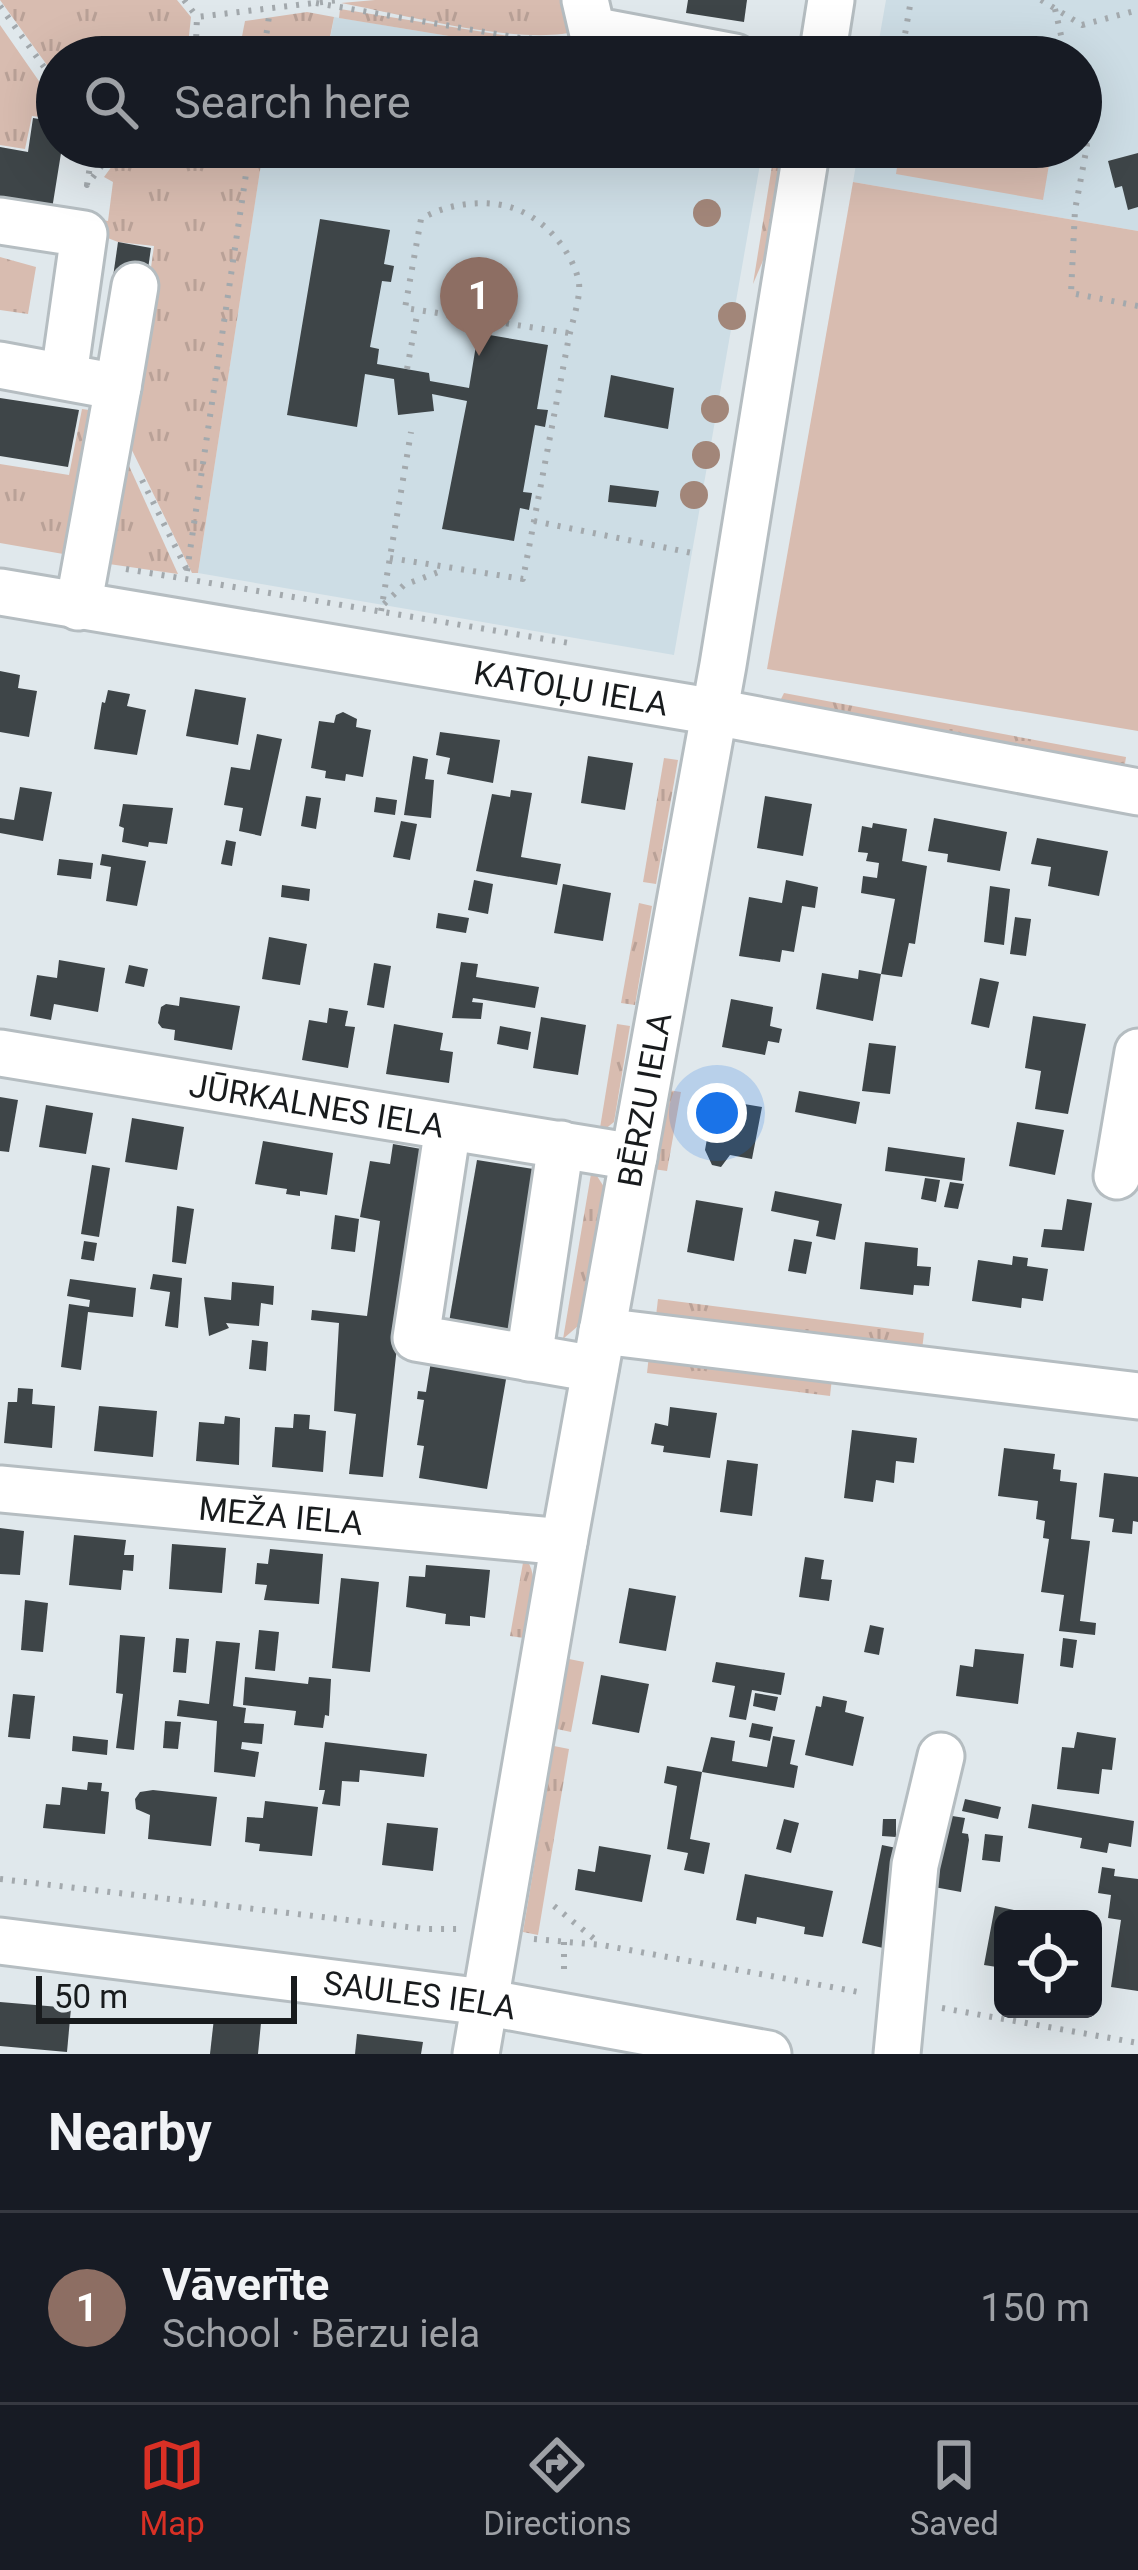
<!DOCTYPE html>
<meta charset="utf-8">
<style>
:root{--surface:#171b24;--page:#20242c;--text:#f1f3f6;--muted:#9ea1a6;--line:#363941;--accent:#d93025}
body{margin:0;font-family:Roboto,sans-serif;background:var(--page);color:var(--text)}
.controls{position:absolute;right:36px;bottom:36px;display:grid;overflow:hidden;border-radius:18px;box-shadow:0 12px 48px #0002}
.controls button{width:108px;height:108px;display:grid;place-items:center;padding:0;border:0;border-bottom:3px solid var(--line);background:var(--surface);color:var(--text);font:60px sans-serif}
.scale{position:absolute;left:36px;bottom:30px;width:261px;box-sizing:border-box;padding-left:12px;border:6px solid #181b1d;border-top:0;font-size:33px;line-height:42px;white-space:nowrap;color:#181b1d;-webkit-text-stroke:9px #e0e8ec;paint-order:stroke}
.you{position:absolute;left:717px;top:1113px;width:42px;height:42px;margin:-30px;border:9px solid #fff;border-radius:50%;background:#1a73e8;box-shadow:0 0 0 18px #1a73e833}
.badge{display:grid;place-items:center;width:78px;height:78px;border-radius:50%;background:var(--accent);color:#fff;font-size:39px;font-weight:700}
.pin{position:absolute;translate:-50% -99px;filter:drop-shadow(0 3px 6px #0008)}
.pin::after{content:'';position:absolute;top:63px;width:42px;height:36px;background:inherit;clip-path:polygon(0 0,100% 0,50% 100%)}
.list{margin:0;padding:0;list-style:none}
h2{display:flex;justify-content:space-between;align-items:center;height:156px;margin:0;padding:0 48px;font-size:51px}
h2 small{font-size:39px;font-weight:400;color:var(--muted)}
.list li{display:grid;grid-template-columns:78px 1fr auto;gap:36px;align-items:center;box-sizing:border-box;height:192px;padding:0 48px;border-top:3px solid var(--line)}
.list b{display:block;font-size:45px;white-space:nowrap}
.list p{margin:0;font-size:39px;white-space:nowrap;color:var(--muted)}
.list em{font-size:39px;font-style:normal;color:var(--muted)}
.icon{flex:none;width:66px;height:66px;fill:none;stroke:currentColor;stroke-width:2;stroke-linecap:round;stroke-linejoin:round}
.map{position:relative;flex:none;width:1138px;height:2054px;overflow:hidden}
.search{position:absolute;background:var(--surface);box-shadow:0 12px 48px #0002;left:36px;right:36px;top:36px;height:132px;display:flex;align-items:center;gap:30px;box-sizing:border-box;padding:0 42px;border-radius:66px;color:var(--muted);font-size:45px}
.sheet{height:348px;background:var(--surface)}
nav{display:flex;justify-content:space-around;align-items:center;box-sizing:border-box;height:168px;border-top:3px solid var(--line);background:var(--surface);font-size:33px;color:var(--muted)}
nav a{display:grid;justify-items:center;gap:6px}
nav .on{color:var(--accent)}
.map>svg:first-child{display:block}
.built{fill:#cddde5}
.grass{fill:url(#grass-tufts)}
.park{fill:#d8bcb0}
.building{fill:#3e4548}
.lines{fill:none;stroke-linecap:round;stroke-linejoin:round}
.minor-casing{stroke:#b5bdc1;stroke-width:51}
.path{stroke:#a3a9ad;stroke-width:6;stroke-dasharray:3 9;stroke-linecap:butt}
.minor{stroke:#fff;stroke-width:45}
.tree{fill:#a28679}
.labels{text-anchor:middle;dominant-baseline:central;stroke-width:12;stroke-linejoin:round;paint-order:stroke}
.street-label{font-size:33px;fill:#181b1d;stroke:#e0e8ec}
</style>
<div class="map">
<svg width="1138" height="2054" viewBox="0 0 1138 2054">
<defs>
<pattern id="grass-tufts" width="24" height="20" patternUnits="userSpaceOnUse" patternTransform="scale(3)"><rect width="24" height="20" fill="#d8bcb0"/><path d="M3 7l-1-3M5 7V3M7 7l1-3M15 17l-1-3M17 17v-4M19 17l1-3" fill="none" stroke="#b9a197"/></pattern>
</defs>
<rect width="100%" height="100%" fill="#e0e8ec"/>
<!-- built -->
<g class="built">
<polygon points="886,0 1138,0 1138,231 853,182 859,147 1081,147 1081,57 876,57"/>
<polygon points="334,17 577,57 327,57"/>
<polygon points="311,147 763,147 674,655 198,573 263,150 308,159"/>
</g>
<!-- grass -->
<g class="grass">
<polygon points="0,0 177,0 191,17 188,45 179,57 57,57 57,79"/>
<path d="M 375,0 L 570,0 L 580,30 C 528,48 400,14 341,3 Z"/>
<polygon points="340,9 559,44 582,40 678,57 577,57 339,18"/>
<polygon points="307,12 334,17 326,57 238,57 245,21"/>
<polygon points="0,25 57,107 57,119 32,116 25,149 0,145"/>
<polygon points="126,147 275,147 263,151 198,573 192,573 127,440 154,246 118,242 95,233 97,219 108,221 113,182 104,177"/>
<polygon points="775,147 785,147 768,249 753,284"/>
<polygon points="0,257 36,267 28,314 0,310"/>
<polygon points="82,409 96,411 69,555 0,543 0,464 69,475"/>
<polygon points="120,446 178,574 102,563"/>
<polygon points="784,693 1126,757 1124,770 778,705"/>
<polygon points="664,758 678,760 656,884 643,882"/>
<polygon points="639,903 652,906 635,1005 621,1003"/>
<polygon points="617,1024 630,1026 614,1122 599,1134"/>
<polygon points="668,1090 681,1092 667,1171 653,1169"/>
<polygon points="592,1168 604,1187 578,1326 563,1339"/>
<polygon points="658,1299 924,1333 922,1350 656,1316"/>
<polygon points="649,1355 832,1378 830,1396 647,1373"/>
<path d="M 524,1557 C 543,1576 528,1614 524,1638 L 510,1636 Z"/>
<polygon points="569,1659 584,1662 571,1732 557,1729"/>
<polygon points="554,1746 569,1749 538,1935 523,1932"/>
</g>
<!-- park -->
<g class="park">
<polygon points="900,147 1052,147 1043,200 896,174"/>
<polygon points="853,182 1138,231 1138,731 767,669"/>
</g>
<!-- building -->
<g class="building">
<polygon points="688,0 747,0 744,22 686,13"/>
<polygon points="33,118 57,122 57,147 62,147 52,209 0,200 0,147 28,152"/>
<polygon points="1138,153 1138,207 1128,210 1122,186 1115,188 1108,161"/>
<polygon points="320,219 390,230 384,264 394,266 391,282 382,281 370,347 379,349 377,364 429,373 430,381 469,388 478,333 548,345 537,409 548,410 545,427 535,425 523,492 532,493 529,510 520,508 514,541 442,529 467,401 432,394 434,411 398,415 394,379 365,374 357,427 287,415"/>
<polygon points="118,242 151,248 146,283 113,277"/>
<polygon points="611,375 674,388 668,429 604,417"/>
<polygon points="0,398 79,410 68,467 0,456"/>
<polygon points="610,485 659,491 656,507 608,502"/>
<polygon points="0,671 20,675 18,688 37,691 29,737 0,732"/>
<polygon points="195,689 246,698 238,745 186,736"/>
<polygon points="108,690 130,694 127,706 146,710 137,755 94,749 102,702 105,703"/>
<polygon points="343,712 357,719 356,727 371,730 363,777 346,774 345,781 325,778 326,771 311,768 319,721 334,723 336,715"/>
<polygon points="440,732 500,740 493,783 447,774 450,758 436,755"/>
<polygon points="257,734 282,739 261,836 239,831 243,808 224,805 231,767 250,770"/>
<polygon points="413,756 428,759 425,779 434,780 431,818 404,815"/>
<polygon points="588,756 633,763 625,810 581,803"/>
<polygon points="20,787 52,792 43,841 0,833 0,818 14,820"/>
<polygon points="511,790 532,793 521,857 561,864 557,885 476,871 492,794 510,797"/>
<polygon points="306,796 321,798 316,829 301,826"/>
<polygon points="765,796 812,804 803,856 757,848"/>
<polygon points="376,797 397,800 395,815 374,812"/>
<polygon points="123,804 173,808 167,844 149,842 148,847 122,842 124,828 119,826"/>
<polygon points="934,818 1007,832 1000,871 947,862 948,854 928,851"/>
<polygon points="401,821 417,824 410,860 393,857"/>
<polygon points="873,823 907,829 902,861 927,866 915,944 909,943 902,977 881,974 895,899 861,893 863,876 877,878 879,863 866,861 868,853 858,852 862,826 872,828"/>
<polygon points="1037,838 1108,851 1099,896 1048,886 1051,867 1031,864"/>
<polygon points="226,840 236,842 232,866 221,864"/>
<polygon points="102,854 146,861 137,906 106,901 111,867 100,865"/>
<polygon points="59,859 93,863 91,879 57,875"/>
<polygon points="474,880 493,884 488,914 468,910"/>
<polygon points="786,880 818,887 815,908 802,906 794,952 782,950 780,962 739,956 749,897 782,903"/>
<polygon points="563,884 611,893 603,941 554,933"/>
<polygon points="282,885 310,889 309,901 281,897"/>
<polygon points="990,886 1010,889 1004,945 984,942"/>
<polygon points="438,913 469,918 466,933 436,928"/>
<polygon points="1015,917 1031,919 1026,956 1010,954"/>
<polygon points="269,937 307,944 300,985 262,979"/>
<polygon points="59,960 105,968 98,1012 54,1004 51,1020 30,1016 37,975 57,978"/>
<polygon points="461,962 478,964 476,977 539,987 535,1008 473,998 472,1002 483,1003 481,1019 452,1018"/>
<polygon points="374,963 391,966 384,1008 367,1005"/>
<polygon points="129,965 148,969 144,987 125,983"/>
<polygon points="859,970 881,974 873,1021 816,1009 822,973 858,979"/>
<polygon points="980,978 999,982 989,1028 971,1024"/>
<polygon points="180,997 240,1006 232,1050 174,1040 175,1030 162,1028 158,1023 161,1007 166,1004 179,1006"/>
<polygon points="731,999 773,1007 770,1026 782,1029 779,1043 768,1041 765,1055 722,1047"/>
<polygon points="329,1008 348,1011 345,1026 355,1027 348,1068 302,1060 309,1020 327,1023"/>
<polygon points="1033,1016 1086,1024 1068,1114 1035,1109 1041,1071 1025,1068"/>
<polygon points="541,1017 586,1025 578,1075 533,1068"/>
<polygon points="394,1024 443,1033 440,1050 453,1052 449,1083 386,1074"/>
<polygon points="500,1026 531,1032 528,1050 497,1044"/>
<polygon points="869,1043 896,1046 890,1094 862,1091"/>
<polygon points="799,1091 860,1102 856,1124 795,1112"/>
<polygon points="0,1097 18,1100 9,1152 0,1151"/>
<polygon points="714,1099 762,1107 752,1159 730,1155 721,1167 712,1165 705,1150"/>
<polygon points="46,1105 93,1113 86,1154 39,1147"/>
<polygon points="132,1118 184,1127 177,1170 125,1162"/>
<polygon points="1017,1122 1064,1130 1055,1175 1009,1166"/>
<polygon points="263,1141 333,1153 327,1195 300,1191 300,1196 286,1194 287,1189 255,1184"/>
<polygon points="393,1144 427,1150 399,1328 383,1477 349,1474 356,1414 334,1411 339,1323 311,1320 312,1310 367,1316 380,1221 360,1217 370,1161 390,1164"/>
<polygon points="888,1147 965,1158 962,1181 885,1171"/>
<polygon points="477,1160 546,1171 522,1333 449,1322"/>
<polygon points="92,1165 110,1168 99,1237 81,1234"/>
<polygon points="925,1178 940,1180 936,1202 921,1199"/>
<polygon points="950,1182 964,1184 958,1209 944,1207"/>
<polygon points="775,1191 842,1204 835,1240 816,1236 819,1221 771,1211"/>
<polygon points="1067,1199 1092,1203 1084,1251 1041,1247 1044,1229 1062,1230"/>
<polygon points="696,1200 743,1208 734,1261 687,1252"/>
<polygon points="177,1206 194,1209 186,1264 172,1262"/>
<polygon points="335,1215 359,1219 355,1252 331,1249"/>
<polygon points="794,1239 812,1242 806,1274 788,1271"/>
<polygon points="84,1241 97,1243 94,1261 81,1259"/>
<polygon points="865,1242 918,1248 917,1266 931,1267 929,1286 914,1285 913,1295 860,1289"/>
<polygon points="1013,1256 1028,1258 1027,1266 1048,1269 1043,1301 1022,1298 1021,1308 972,1301 978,1260 1012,1265"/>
<polygon points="153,1274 182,1278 178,1328 165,1326 170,1292 150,1289"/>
<polygon points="70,1279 136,1288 133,1317 88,1312 81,1370 61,1367 69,1304 89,1307 90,1300 67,1296"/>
<polygon points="232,1282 274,1286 273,1305 261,1303 259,1326 226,1323 229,1328 209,1336 204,1297 231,1300"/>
<polygon points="252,1340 268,1342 266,1371 249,1369"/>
<polygon points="432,1355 508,1368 487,1489 419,1478 424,1446 417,1445 424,1400 417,1399 418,1391 426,1392"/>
<polygon points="18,1388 33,1389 32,1404 55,1406 52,1448 4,1443 8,1402 17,1402"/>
<polygon points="99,1406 157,1411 153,1457 94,1451"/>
<polygon points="670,1407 717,1413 710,1458 663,1452 664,1446 651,1444 655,1423 668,1426"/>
<polygon points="294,1414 310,1415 309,1429 326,1431 323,1472 272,1467 275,1427 293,1428"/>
<polygon points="225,1416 240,1418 239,1465 196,1461 199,1422 224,1424"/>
<polygon points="852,1430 917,1438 914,1463 896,1461 894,1483 876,1480 873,1502 844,1498"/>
<polygon points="1004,1448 1055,1454 1053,1469 1061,1470 1060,1481 1077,1483 1071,1539 1090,1541 1080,1621 1096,1623 1095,1635 1059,1631 1064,1595 1041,1592 1049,1539 1043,1538 1045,1521 1036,1519 1038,1501 998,1496"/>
<polygon points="727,1460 758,1464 752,1516 720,1512"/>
<polygon points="1104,1473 1138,1477 1138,1522 1133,1521 1132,1534 1112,1532 1114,1519 1099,1517"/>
<polygon points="0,1528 24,1531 20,1575 0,1574"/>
<polygon points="74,1535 126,1540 124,1555 134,1555 133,1571 123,1570 121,1590 69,1585"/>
<polygon points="172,1544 226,1548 222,1593 169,1589"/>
<polygon points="270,1549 323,1554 319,1604 264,1600 267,1585 255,1584 257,1563 268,1564"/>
<polygon points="805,1557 824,1560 821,1579 832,1580 829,1601 799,1597"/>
<polygon points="426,1565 490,1570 485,1618 470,1616 470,1626 445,1624 446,1614 406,1607 409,1576 425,1577"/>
<polygon points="341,1578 379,1582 370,1672 332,1668"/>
<polygon points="629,1588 676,1596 666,1651 619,1643"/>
<polygon points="25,1600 48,1603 43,1652 21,1650"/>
<polygon points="870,1625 884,1628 879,1655 864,1652"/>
<polygon points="259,1630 279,1632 275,1671 255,1669"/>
<polygon points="120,1635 145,1637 134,1750 116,1748 123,1694 116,1693"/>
<polygon points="176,1638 189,1639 186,1673 173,1672"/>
<polygon points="1063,1638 1077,1640 1073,1668 1060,1666"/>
<polygon points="216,1641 240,1643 233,1706 246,1708 244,1723 264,1724 262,1744 242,1742 241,1749 259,1752 255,1777 214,1772 217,1721 177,1716 179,1700 209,1704"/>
<polygon points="975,1649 1024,1654 1018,1704 956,1696 960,1665 973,1667"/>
<polygon points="716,1662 785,1673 781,1695 752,1690 746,1720 729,1717 735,1686 712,1682"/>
<polygon points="601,1675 649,1684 639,1733 592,1724"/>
<polygon points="245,1677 308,1684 309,1677 331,1679 329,1716 325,1715 323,1728 294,1725 296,1711 243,1705"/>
<polygon points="755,1693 778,1697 775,1711 753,1706"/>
<polygon points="13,1694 35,1696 30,1739 8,1737"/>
<polygon points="823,1696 847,1701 845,1712 864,1717 853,1766 805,1755 816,1706 821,1707"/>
<polygon points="165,1721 181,1722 178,1749 163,1748"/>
<polygon points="752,1723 773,1727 770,1741 749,1737"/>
<polygon points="1077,1732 1116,1738 1112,1770 1102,1769 1099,1794 1057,1789 1062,1747 1074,1748"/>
<polygon points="73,1736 108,1740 107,1755 72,1751"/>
<polygon points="773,1736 795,1740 790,1764 798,1766 794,1788 702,1772 690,1839 710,1843 704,1874 684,1870 688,1853 667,1849 677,1786 664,1783 667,1766 702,1772 711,1737 735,1741 732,1761 767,1767"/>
<polygon points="325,1742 427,1754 424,1777 360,1770 359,1782 342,1781 340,1806 322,1804 325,1790 319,1790"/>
<polygon points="88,1782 102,1783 101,1791 109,1792 105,1834 43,1828 46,1804 60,1805 62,1787 87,1790"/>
<polygon points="153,1790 217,1797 211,1846 148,1839 150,1815 136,1809 135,1799 140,1792"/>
<polygon points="965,1799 1001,1807 998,1819 962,1811"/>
<polygon points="265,1801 318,1807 312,1856 259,1851 260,1844 245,1842 247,1817 263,1818"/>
<polygon points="1032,1804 1134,1821 1131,1847 1109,1843 1107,1853 1080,1848 1082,1838 1028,1828"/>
<polygon points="946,1815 965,1818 962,1833 968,1834 969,1840 961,1892 934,1887"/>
<polygon points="784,1819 799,1823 791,1853 776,1849"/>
<polygon points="883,1819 896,1819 896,1837 882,1836"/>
<polygon points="387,1823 438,1828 433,1871 382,1865"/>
<polygon points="985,1834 1003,1836 1000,1862 982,1860"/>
<polygon points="882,1845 901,1849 883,1948 862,1943"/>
<polygon points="599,1846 651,1855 642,1902 575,1890 578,1869 595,1872"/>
<polygon points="1102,1867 1115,1869 1114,1876 1138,1879 1138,1991 1111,1987 1121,1920 1108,1918 1111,1895 1098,1893"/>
<polygon points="745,1874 833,1891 823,1937 804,1934 805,1927 757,1917 756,1924 736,1920"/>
<polygon points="995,1906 1014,1910 1013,1919 1003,1919 1003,1968 984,1965"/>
<polygon points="0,2002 71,2008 67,2052 0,2046"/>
<polygon points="214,2018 261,2023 258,2054 210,2054"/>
<polygon points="357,2034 423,2042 421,2054 355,2054"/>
</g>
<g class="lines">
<!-- minor casing -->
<g class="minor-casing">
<g id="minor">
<polyline points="585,0 592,30 735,57"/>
<polyline points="822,57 831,0"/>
<polyline points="0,221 84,234 64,375"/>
<polyline points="0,365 118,387 78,607"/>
<polyline points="118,387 135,286"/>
<path id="s1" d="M 0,592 L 715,712 L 1138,792"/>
<path id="s2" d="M 0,1053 L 634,1157"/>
<polyline points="448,1127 416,1338 595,1369"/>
<polyline points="1117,1176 1138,1052"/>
<polyline points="602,1331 1138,1396"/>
<polyline points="529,1358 561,1144"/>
<path id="s3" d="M 0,1489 L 564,1542"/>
<path id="s4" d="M 0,1941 L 484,2002 L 768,2054"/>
<path id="s5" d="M 476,2054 L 564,1542 L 723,665 L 807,147"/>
<polyline points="897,2054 915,1865 941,1756"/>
</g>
</g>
<!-- path -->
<g class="path">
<polyline points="184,0 197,17"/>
<polyline points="1041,0 1082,25 1138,10"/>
<polyline points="316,3 520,38 555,40"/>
<polyline points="0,6 57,85"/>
<polyline points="1055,9 1066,57"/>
<polyline points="184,57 196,42 197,17 339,0"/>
<polyline points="263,57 270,10"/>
<polyline points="901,57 911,0"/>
<polyline points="1081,120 1087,146 1075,210 1071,293 1138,306"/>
<polyline points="93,147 87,185 116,147"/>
<polyline points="883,147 886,147"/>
<polyline points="407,369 418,310"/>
<polyline points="142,480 187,570"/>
<polyline points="534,521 697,554"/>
<path d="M 390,558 L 523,579 C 538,500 553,421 568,342 C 571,324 583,294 578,278 C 569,246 541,216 510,207 C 483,199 446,204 421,219 L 405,308 L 569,333"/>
<polyline points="126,569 575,644"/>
<polyline points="187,571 250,147"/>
<polyline points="384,604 404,585 444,570"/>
<polyline points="381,611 411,432"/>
<polyline points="0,1879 424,1929 461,1929"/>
<polyline points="554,1906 598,1942"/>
<polyline points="534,1939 602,1945 864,1993"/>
<polyline points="564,1942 564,1977"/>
<polyline points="942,2008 1138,2043"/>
</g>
<!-- minor -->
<use href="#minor" class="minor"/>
</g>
<!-- trees -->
<g class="tree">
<circle cx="707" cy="213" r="14"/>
<circle cx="732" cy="316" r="14"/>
<circle cx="715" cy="409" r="14"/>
<circle cx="706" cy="455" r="14"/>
<circle cx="694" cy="495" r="14"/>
</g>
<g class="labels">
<!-- street labels -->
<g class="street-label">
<text stroke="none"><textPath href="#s1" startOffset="579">KATOĻU IELA</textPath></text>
<text stroke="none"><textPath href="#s5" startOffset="969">BĒRZU IELA</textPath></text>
<text stroke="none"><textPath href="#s2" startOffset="321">JŪRKALNES IELA</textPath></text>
<text stroke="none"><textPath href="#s3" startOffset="282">MEŽA IELA</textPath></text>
<text stroke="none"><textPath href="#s4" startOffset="423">SAULES IELA</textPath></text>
</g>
</g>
</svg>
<div class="controls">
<button><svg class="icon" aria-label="locate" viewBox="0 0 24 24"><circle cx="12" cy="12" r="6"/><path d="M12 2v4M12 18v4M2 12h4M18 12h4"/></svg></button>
</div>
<div class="scale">50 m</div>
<div class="you"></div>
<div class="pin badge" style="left:479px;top:356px;background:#8d6e63">1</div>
<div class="search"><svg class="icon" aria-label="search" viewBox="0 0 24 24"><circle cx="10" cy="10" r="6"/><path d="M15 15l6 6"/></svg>Search here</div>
</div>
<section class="sheet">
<h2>Nearby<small></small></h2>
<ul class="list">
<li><span class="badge" style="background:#8d6e63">1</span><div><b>Vāverīte</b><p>School · Bērzu iela</p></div><em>150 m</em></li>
</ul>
</section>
<nav>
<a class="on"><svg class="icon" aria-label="map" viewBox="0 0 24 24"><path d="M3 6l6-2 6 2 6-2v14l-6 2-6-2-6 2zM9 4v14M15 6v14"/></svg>Map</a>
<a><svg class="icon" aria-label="directions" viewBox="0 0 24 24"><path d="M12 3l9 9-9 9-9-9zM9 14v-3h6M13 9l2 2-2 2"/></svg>Directions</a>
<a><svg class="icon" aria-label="saved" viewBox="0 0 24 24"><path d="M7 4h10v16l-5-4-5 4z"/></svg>Saved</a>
</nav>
